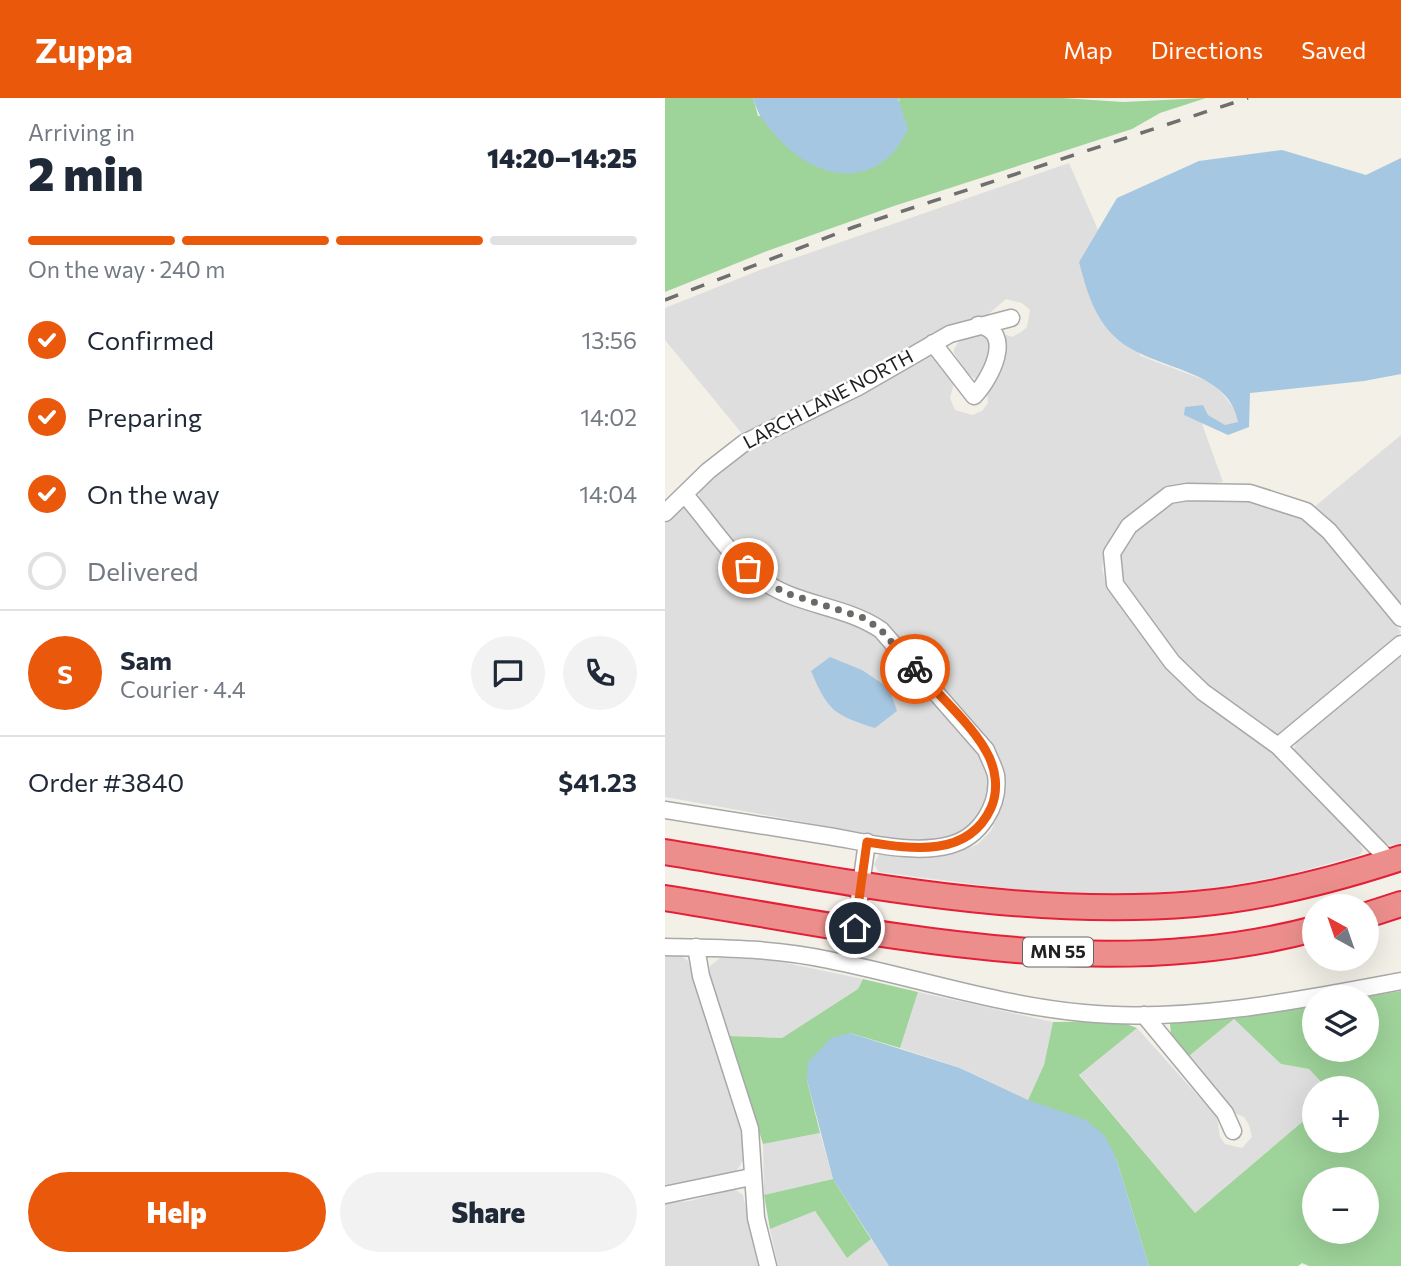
<!DOCTYPE html>
<meta charset="utf-8">
<style>
body{margin:0;font-family:Commissioner,sans-serif;background:#f2f2f3;color:#1f2937;height:100vh;display:flex;flex-direction:column;font-size:26px;white-space:nowrap}
*{box-sizing:border-box;margin:0}
p{font-size:23px;color:#747a83}
.icon{flex:none;width:38px;height:38px;fill:none;stroke:currentColor;stroke-width:2;stroke-linecap:round;stroke-linejoin:round}
.map{position:relative;flex:1;overflow:hidden}
.details{display:flex;flex-direction:column;background:#fff;width:665px}
.details>*{flex:none}
.needle{width:46px;rotate:320deg}
.buttons{position:absolute;left:637px;top:796px;display:grid;gap:14px}
.buttons a{display:grid;place-items:center;width:77px;height:77px;border-radius:50%;background:#fff;box-shadow:0 7px 28px #0002;font-size:35px}
.pin{position:absolute;display:grid;place-items:center;width:60px;height:60px;color:#fff;margin:-30px;border:4px solid #fff;border-radius:50%;box-shadow:0 2px 7px #0007}
.courier{position:absolute;display:grid;place-items:center;width:70px;height:70px;margin:-35px;border:5px solid #ea580c;border-radius:50%;background:#fff;color:#222;box-shadow:0 2px 9px #0007}
.overview em{font-style:normal;font-weight:800}
.overview div{display:flex;flex-direction:column-reverse}
.overview{display:flex;align-items:center;justify-content:space-between;height:119px;padding:0 28px}
h1{font-size:46px;font-weight:800;line-height:52px}
.bar{display:grid;grid-template-columns:repeat(4,1fr);gap:10px 7px;align-content:center;height:84px;padding:0 28px}
.bar i{height:9px;border-radius:5px;background:#e0e1e3}
.bar .active{background:#ea580c}
.bar p{grid-column:span 4}
.line{display:flex;align-items:center;gap:18px;padding:0 28px;border-top:2px solid #e0e1e3}
.line div{flex:1}
.round{display:grid;place-items:center;flex:none;width:74px;height:74px;border-radius:37px;background:#f2f2f3}
ol{padding:0 28px;list-style:none}
li{display:flex;align-items:center;gap:21px;height:77px}
li p{margin-inline-start:auto}
li .icon{padding:7px;border-radius:50%;background:#ea580c;color:#fff;stroke-width:4}
li:last-child{color:#747a83}
li i{width:38px;height:38px;border:4px solid #e0e1e3;border-radius:50%}
.cta{display:flex;gap:14px;margin-top:auto;padding:14px 28px}
.cta a{flex:1;height:80px;border-radius:42px;background:#ea580c;color:#fff;font-size:28px;font-weight:800;line-height:80px;text-align:center}
.cta a+a{background:#f2f2f3;color:#1f2937}
header{display:flex;align-items:center;gap:42px;box-sizing:border-box;height:98px;padding:0 35px;background:#ea580c;color:#fff}
header strong{font-size:33px}
nav{display:flex;gap:38px;margin-inline-start:auto;font-size:24px}
main{display:flex;flex:1;min-height:0}
.map>svg:first-child{display:block}
.residential{fill:#dfdede}
.forest{fill:#9ed39a;fill-rule:evenodd}
.water{fill:#a6c7e1}
.lines{fill:none;stroke-linecap:round;stroke-linejoin:round}
.minor-casing{stroke:#a8a8a8;stroke-width:19}
.highway-casing{stroke:#e41f38;stroke-width:28}
.minor{stroke:#fff;stroke-width:16}
.highway{stroke:#ec8f8c;stroke-width:24}
.rail{stroke:#6f6f6f;stroke-width:3.5;stroke-dasharray:14 14;stroke-linecap:butt}
.done{stroke:#6a6966;stroke-width:7;stroke-dasharray:0 12.6}
.route{stroke:#ea580c;stroke-width:9}
.labels{text-anchor:middle;stroke-width:5;stroke-linejoin:round;paint-order:stroke}
.shield{fill:#fff;stroke:#646464;stroke-width:2}
.shield-label{font-size:18px;font-weight:bold;fill:#212121}
.street-label{font-size:19px;fill:#212121;stroke:#fff}
</style>
<header>
<strong>Zuppa</strong>
<nav><a>Map</a><a>Directions</a><a>Saved</a></nav>
</header>
<main>
<section class="details">
<div class="overview"><div><h1>2 min</h1><p>Arriving in</p></div><em>14:20–14:25</em></div>
<div class="bar"><i class="active"></i><i class="active"></i><i class="active"></i><i></i><p>On the way · 240 m</p></div>
<ol>
<li><svg class="icon" aria-label="check" viewBox="0 0 24 24"><path d="M5 12l5 5 9-10"/></svg>Confirmed<p>13:56</p></li>
<li><svg class="icon" aria-label="check" viewBox="0 0 24 24"><path d="M5 12l5 5 9-10"/></svg>Preparing<p>14:02</p></li>
<li><svg class="icon" aria-label="check" viewBox="0 0 24 24"><path d="M5 12l5 5 9-10"/></svg>On the way<p>14:04</p></li>
<li><i></i>Delivered</li>
</ol>
<div class="line" style="height:126px"><b class="round" style="background:#ea580c;color:#fff">S</b><div><b>Sam</b><p>Courier · 4.4</p></div><a class="round"><svg class="icon" aria-label="chat" viewBox="0 0 24 24"><path d="M4 5h16v11H9l-5 4z"/></svg></a><a class="round"><svg class="icon" aria-label="phone" viewBox="0 0 24 24"><path d="M5 4h4l2 5-3 2q2 4 5 5l2-3 5 2v4C11 20 4 13 5 4z"/></svg></a></div>
<div class="line" style="height:91px"><div>Order #3840</div><b>$41.23</b></div>
<div class="cta"><a>Help</a><a>Share</a></div>
</section>
<div class="map">
<svg width="736" height="1168" viewBox="0 0 736 1168">
<rect width="100%" height="100%" fill="#f2f0e7"/>
<!-- residential -->
<path class="residential" d="M404,65l29,67 -19,32 62,94 74,28 21,27 2,11 -13,4 -17,-11h-24l17,6 22,61 -43,6 -37,17 -27,27 -12,19 -2,18 6,21 82,97 81,64 87,90 5,9 -3,5 -73,20 -70,13 -83,6 -69,2 -186,-24 -5,-8 7,-13 53,5 24,-3 20,-9 13,-13 8,-18 7,-27 -5,-24 -115,-135 -101,-38 -37,-26 -49,-64v-9l7,-10 45,-34 177,-90 8,-1 18,28 -4,15 5,12 17,5 10,-4 6,-8 -1,-12 -4,-7 -16,-11 -13,-20v-4l5,-8 27,-13 26,9 9,-5 6,-5 3,-17 -8,-7 -16,-4 -22,19 -31,12 -209,106 -79,-96v-32l95,-38z
M736,337v177l-88,-104z
M539,397l69,6 42,23 86,108 -77,64 -39,39 -8,2 -52,-36 -37,-34 -70,-82 -5,-24 10,-19 16,-16 33,-22z
M18,408l7,3 57,69 126,52 113,129 6,37 -16,33 -38,17 -273,-49v-273z
M736,557v189l-4,2 -13,-2 -91,-91 3,-11 29,-28z
M0,853h10l13,10 56,181 1,15 -8,13 -18,10 -54,7z
M55,860l52,2 91,19 -5,10 -76,49 -53,-2 -20,-63 1,-7z
M253,894l135,30 -9,43 -16,35 -67,-32 -61,-20z
M569,921l47,45 28,5 18,19h-13v24l-119,101 -116,-139 58,-46 80,89 3,20 5,7 17,4 10,-11 -3,-12 -5,-8 -10,-4 -45,-57z
M155,1035l13,46 -69,16 -1,-51z
M69,1091l9,6 15,71h-93v-63l25,-2z
M150,1113l32,47 24,-19 18,27h-111l-8,-37z"/>
<!-- forest -->
<path class="forest" d="M0,0h88l5,18 142,-15 -2,-3h164l61,4 83,-4 -46,15 -28,16 -238,77 -127,45 -102,41z
M198,881l55,13 -18,56 -50,-15 -43,47 13,53 -57,11 -34,-108 53,2 76,-49z
M736,893v275h-92l-7,-3 -4,3h-149l-33,-108 -88,-58 16,-35 9,-43 65,-1 19,7 -58,47 116,138 119,-101v29h53v-53h-40l-18,-19 -28,-5 -47,-45 -45,37 -18,-21 -1,-11 6,-5 138,-15v46h53v-52l-3,-1zM649,1082h53v52h-53z
M168,1081l38,60 -24,19 -32,-47 -45,18 -6,-34z"/>
<!-- water -->
<path class="water" d="M88,0h145l10,31c-28,61 -89,54 -129,10 -13,-14 -21,-23 -26,-41z
M617,52l84,25 35,-17v216l-37,7 -114,12 -1,34 -21,8 -44,-20 1,-8 18,-2 5,10 17,10 13,-3c-9,-56 -91,-51 -125,-87 -20,-20 -27,-47 -34,-73l38,-64 82,-37z
M165,559l32,13 27,18 8,23 -22,17c-41,-13 -47,-17 -64,-57z
M185,935l110,35 68,32 58,20 19,16 11,22 33,108h-260l-56,-87 -26,-99 1,-18 23,-24z"/>
<g class="lines">
<defs>
<path id="minor" d="M268,245l41,53c16,-16 42,-65 4,-71
M0,415l43,-42 36,-28 114,-56 92,-53 61,-16
M613,648l123,-102
M0,712c54,9 109,17 163,26 38,6 84,19 122,9 30,-8 50,-40 46,-70 -2,-8 -7,-17 -10,-25l-105,-120c-35,-24 -80,-24 -115,-47 -32,-20 -56,-60 -81,-88
M726,764l-113,-116 -75,-54 -31,-30 -57,-78 -3,-31 17,-27 40,-31 18,-3 63,1 56,18 23,20 72,87
M190,830l12,-86
M0,849c55,1 109,1 164,13 85,17 168,45 255,53 102,10 217,-13 317,-32
M31,849l5,29 49,153 6,89 12,48
M479,917l81,98 8,18
M0,1097l86,-18"/>
<path id="highway" d="M0,754c175,28 352,67 530,52 71,-6 139,-24 206,-46
M0,800c213,34 435,88 649,31
M702,817l34,-11"/>
</defs>
<!-- minor casing -->
<use href="#minor" class="minor-casing"/>
<!-- highway casing -->
<use href="#highway" class="highway-casing"/>
<!-- minor -->
<use href="#minor" class="minor"/>
<!-- highway -->
<use href="#highway" class="highway"/>
<!-- rail -->
<path class="rail" d="M0,202l189,-73 394,-129"/>
</g>
<g class="lines">
<!-- done -->
<path class="done" d="M83,470l18,15 23,11 75,24 17,12 34,39"/>
<!-- route -->
<path class="route" d="M190,830l12,-86c45,7 101,16 124,-34 8,-18 5,-40 -5,-57 -14,-26 -50,-59 -71,-82"/>
</g>
<g class="labels">
<!-- shield labels -->
<rect class="shield" x="358" y="839.5" width="70" height="29" rx="5"/>
<g class="shield-label">
<text x="393" y="860">MN 55</text>
</g>
<!-- street labels -->
<g class="street-label">
<text transform="translate(163 301) rotate(-28)" y="7">LARCH LANE NORTH</text>
</g>
</g>
</svg>
<div class="buttons">
<a><svg class="needle" viewBox="-14 -14 28 28"><path d="M0-13l5 13h-10z" fill="#e53935"/><path d="M0 13l5-13h-10z" fill="#747a83"/></svg></a>
<a><svg class="icon" aria-label="layers" viewBox="0 0 24 24"><path d="M12 4l9 5-9 5-9-5zM3 14l9 5 9-5"/></svg></a>
<a>+</a>
<a>−</a>
</div>
<div class="pin" style="left:83px;top:470px;background:#ea580c"><svg class="icon" aria-label="bag" viewBox="0 0 24 24"><path d="M5 8h14l-1 12H6zM9 8a3 3 0 0 1 6 0"/></svg></div>
<div class="pin" style="left:190px;top:830px;background:#1f2937"><svg class="icon" aria-label="home" viewBox="0 0 24 24"><path d="M3 11l9-7 9 7M6 9v11h12V9"/></svg></div>
<div class="courier" style="left:250px;top:571px"><svg class="icon" aria-label="bike" viewBox="0 0 24 24"><circle cx="6" cy="16" r="4"/><circle cx="18" cy="16" r="4"/><path d="M6 16l4-8h5l3 8M10 8l3 8H6M13 5h3"/></svg></div>
</div>
</main>
